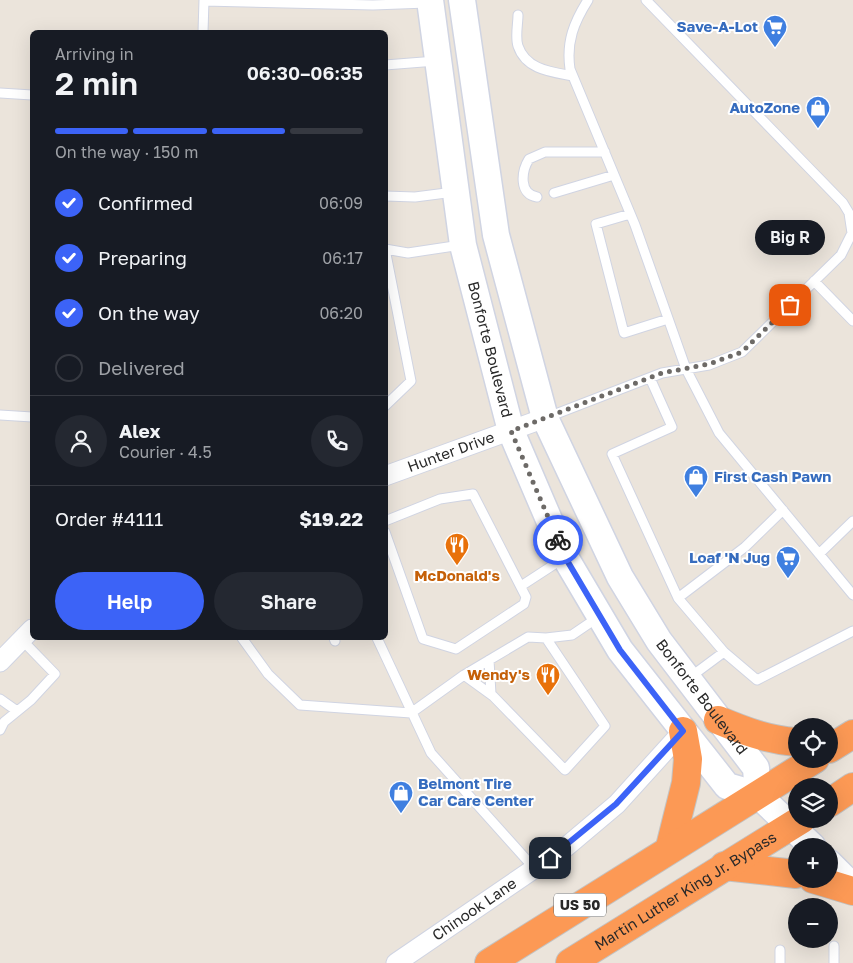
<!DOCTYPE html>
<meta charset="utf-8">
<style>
body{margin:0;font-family:"Golos Text",sans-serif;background:#242831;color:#f1f3f6;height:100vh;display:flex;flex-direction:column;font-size:19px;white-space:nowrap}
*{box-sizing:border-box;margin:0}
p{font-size:16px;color:#9ea1a6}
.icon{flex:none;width:28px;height:28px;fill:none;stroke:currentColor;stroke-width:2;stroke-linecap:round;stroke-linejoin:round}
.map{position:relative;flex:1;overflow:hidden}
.drawer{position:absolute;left:30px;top:30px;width:358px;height:610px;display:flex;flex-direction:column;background:#171b24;border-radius:8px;box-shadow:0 5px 20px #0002}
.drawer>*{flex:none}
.fabs{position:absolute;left:788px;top:718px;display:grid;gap:10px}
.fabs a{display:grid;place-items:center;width:50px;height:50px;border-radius:50%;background:#171b24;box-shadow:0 5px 20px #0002;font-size:25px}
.pin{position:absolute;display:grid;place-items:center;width:42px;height:42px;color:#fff;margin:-21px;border-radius:10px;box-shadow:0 2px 8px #0006}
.courier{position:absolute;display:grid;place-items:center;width:50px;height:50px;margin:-25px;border:4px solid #3c63f7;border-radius:50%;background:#fff;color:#222;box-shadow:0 1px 6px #0007}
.bubble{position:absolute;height:35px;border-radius:18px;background:#171b24;box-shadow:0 5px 20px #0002;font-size:16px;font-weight:600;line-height:35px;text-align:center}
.summary em{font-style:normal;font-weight:600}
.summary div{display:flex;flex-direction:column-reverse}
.summary{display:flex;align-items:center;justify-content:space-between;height:85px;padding:0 25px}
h1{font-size:32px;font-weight:600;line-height:38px}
.bar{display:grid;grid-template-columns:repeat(4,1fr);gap:8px 5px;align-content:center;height:60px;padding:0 25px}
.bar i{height:6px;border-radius:4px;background:#363941}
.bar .active{background:#3c63f7}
.bar p{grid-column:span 4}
.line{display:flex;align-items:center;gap:12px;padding:0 25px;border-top:1px solid #363941}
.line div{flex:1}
.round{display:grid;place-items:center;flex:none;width:52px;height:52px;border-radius:26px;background:#242831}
ol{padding:0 25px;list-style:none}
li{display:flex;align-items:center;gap:15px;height:55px}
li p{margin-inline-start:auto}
li .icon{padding:5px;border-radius:50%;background:#3c63f7;color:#fff;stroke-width:4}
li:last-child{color:#9ea1a6}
li i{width:28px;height:28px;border:2px solid #363941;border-radius:50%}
.button{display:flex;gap:10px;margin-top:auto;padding:10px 25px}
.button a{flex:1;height:58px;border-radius:30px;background:#3c63f7;color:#fff;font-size:20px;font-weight:600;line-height:58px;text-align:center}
.button a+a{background:#242831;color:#f1f3f6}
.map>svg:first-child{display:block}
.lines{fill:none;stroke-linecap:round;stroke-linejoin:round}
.lane-casing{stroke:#d0d4e2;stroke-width:11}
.street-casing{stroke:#d0d4e2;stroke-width:21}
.secondary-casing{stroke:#d0d4e2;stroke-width:29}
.highway-casing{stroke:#c3c3c3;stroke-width:30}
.lane{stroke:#fff;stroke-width:9}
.street{stroke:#fff;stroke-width:19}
.secondary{stroke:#fff;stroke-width:26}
.highway{stroke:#fc9955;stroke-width:28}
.done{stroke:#6d6a67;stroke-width:5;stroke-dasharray:0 9}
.route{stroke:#3c63f7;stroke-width:6}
.labels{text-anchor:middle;stroke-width:4;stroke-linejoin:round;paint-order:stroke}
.shield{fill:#fff;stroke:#696969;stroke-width:1}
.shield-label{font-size:14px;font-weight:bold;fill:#292929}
.shop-label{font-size:15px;font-weight:bold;fill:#366cbe;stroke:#fff;text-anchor:end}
.street-label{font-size:15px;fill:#292929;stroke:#fff}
.food-label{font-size:15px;font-weight:bold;fill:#c56008;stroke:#fff}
</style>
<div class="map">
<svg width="853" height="963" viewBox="0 0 853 963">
<rect width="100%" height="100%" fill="#ebe4db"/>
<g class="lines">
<defs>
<path id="lane" d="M588,0c-14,22 -22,42 -18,69l65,156 51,144 33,64 134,162
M204,1l169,4 54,-2
M518,15c0,9 -3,22 0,31 8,24 34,26 55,30
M203,32l1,-32
M385,65l51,-4
M0,93l32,2
M554,193l60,-18
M385,196l30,1 39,-5
M537,197c-18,-3 -16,-25 -8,-38l16,-7h60
M630,214l-34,10 28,109 44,-14
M385,249l23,4 53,-8
M814,281l39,40
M650,378l22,49 -60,27 66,144 46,54
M385,406l26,-25 -26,-132
M0,415l32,2
M548,417l114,-44 47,-8 33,-13 99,-97 11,-22 -3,-20 -6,-10 -197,-203
M385,521l55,-22 33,-5 53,103 -2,7 -68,45 -33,-10 -38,-107
M819,554l34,-33
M521,586l43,-28
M678,598l67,-51 38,-37
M242,638l26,36 32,31 111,8 53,-38
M334,638l1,3
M377,638l54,115 103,115
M546,638l59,88 -40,44 -72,-74 -29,-21 64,-38 18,1 26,-3 25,-17
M489,660l2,34
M689,678l35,-26 33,28 96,-49
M0,699l17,12
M0,730l4,-8 27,-22 24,-26 -33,-34
M834,946v17
M780,950v13"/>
<g id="street">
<path id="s1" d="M385,476l160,-58"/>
<path d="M0,662l32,-33"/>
<path id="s2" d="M396,963l170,-116 51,-43 66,-73"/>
</g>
<g id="secondary">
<path id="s3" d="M430,0l33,245 48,186 54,126 55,93 107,136 31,9 54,51"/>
<path id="s4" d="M462,0l34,235 49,183 75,159 39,64 97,127 2,27"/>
<path d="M829,863l24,24"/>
</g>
<g id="highway">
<path d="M718,720c26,11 50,20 78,22"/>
<path d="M829,749l24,-15"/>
<path d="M829,803l24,-16"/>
<path d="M670,847l16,-64 2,-24 -5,-28"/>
<path d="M724,866l72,8"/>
<path d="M813,879l40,12"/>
<path d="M489,963l326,-204"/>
<path id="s5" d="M570,963l232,-144"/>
</g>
</defs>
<!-- lane casing -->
<use href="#lane" class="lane-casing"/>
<!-- street casing -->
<use href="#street" class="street-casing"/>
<!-- secondary casing -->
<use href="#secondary" class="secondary-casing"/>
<!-- highway casing -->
<use href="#highway" class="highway-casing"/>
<!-- lane -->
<use href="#lane" class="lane"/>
<!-- street -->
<use href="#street" class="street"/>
<!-- secondary -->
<use href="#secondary" class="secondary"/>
<!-- highway -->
<use href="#highway" class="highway"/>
</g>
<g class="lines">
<!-- done -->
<path class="done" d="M558,540l-47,-109 151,-58 47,-9 33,-12 48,-47"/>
<!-- route -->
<path class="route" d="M550,858l66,-54 67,-73 -63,-81 -55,-93 -7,-17"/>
</g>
<!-- icons -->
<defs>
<symbol id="supermarket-pin" viewBox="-11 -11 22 30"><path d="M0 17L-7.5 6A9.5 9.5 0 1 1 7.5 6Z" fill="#3f7fe0" stroke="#fff"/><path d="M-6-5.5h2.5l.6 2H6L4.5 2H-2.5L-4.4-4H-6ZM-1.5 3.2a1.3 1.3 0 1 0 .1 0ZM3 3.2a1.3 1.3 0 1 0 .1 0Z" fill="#fff"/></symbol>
<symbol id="shop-pin" viewBox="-11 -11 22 30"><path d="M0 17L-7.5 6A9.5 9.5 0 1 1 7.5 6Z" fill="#3f7fe0" stroke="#fff"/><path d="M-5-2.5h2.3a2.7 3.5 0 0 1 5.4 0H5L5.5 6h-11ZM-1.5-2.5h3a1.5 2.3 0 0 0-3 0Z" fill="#fff"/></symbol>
<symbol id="restaurant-pin" viewBox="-11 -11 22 30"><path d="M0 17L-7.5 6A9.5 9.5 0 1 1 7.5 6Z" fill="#e8710a" stroke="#fff"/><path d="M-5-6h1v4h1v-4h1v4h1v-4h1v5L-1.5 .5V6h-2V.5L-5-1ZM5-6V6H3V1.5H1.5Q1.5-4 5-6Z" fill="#fff"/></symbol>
</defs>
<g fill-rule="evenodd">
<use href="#supermarket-pin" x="761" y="13" width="28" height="38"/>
<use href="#shop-pin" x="804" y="94" width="28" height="38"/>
<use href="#shop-pin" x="682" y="463" width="28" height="38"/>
<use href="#restaurant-pin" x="443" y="531" width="28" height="38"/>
<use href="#supermarket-pin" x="774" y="544" width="28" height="38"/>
<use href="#restaurant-pin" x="534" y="661" width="28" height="38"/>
<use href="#shop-pin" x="387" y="779" width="28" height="38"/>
</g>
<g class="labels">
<!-- shield labels -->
<rect class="shield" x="554" y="893.5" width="52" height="23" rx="4"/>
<g class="shield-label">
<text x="580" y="910">US 50</text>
</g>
<!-- shop labels -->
<g class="shop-label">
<text x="758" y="32">Save-A-Lot</text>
<text x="800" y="113">AutoZone</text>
<text x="714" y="482" text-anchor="start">First Cash Pawn</text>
<text x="770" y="563">Loaf 'N Jug</text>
<text x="418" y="789" text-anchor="start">Belmont Tire<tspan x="418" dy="17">Car Care Center</tspan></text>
</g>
<!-- street labels -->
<g class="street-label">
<text dy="5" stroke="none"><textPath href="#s3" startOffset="355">Bonforte Boulevard</textPath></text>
<text dy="5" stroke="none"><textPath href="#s1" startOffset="70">Hunter Drive</textPath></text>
<text dy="5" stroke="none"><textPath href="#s4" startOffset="748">Bonforte Boulevard</textPath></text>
<text dy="5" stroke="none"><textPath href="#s5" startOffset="136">Martin Luther King Jr. Bypass</textPath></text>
<text dy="5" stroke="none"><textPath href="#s2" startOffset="95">Chinook Lane</textPath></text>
</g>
<!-- food labels -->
<g class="food-label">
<text x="457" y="581">McDonald's</text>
<text x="530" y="680" text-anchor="end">Wendy's</text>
</g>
</g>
</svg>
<div class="fabs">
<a><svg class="icon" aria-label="locate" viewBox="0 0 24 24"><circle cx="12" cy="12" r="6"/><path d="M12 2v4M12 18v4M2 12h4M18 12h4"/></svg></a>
<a><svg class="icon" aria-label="layers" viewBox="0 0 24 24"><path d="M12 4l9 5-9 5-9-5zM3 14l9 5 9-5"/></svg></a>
<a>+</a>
<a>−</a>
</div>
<div class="pin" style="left:790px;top:305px;background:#ea580c"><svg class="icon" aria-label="bag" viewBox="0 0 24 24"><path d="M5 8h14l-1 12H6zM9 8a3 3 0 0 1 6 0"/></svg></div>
<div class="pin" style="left:550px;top:858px;background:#1f2937"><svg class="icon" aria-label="home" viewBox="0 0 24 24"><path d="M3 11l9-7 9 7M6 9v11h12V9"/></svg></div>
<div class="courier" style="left:558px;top:540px"><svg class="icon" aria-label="bike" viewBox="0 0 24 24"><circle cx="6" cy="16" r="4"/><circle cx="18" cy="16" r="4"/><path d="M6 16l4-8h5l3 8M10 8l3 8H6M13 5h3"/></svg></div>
<div class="bubble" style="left:755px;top:220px;width:70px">Big R</div>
<section class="drawer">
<div class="summary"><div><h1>2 min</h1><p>Arriving in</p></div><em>06:30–06:35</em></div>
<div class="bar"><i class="active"></i><i class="active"></i><i class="active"></i><i></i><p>On the way · 150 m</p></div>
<ol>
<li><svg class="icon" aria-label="check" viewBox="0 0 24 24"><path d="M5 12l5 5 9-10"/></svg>Confirmed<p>06:09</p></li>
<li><svg class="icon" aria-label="check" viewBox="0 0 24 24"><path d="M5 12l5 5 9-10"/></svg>Preparing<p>06:17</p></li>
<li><svg class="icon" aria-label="check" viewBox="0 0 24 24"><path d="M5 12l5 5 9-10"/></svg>On the way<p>06:20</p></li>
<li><i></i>Delivered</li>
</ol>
<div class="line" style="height:90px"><a class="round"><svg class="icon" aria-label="person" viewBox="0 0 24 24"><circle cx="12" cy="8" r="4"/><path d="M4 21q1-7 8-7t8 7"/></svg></a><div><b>Alex</b><p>Courier · 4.5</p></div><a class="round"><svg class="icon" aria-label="phone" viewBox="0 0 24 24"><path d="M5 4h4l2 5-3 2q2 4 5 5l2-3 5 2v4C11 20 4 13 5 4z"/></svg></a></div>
<div class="line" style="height:65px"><div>Order #4111</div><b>$19.22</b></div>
<div class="button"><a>Help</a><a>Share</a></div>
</section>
</div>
